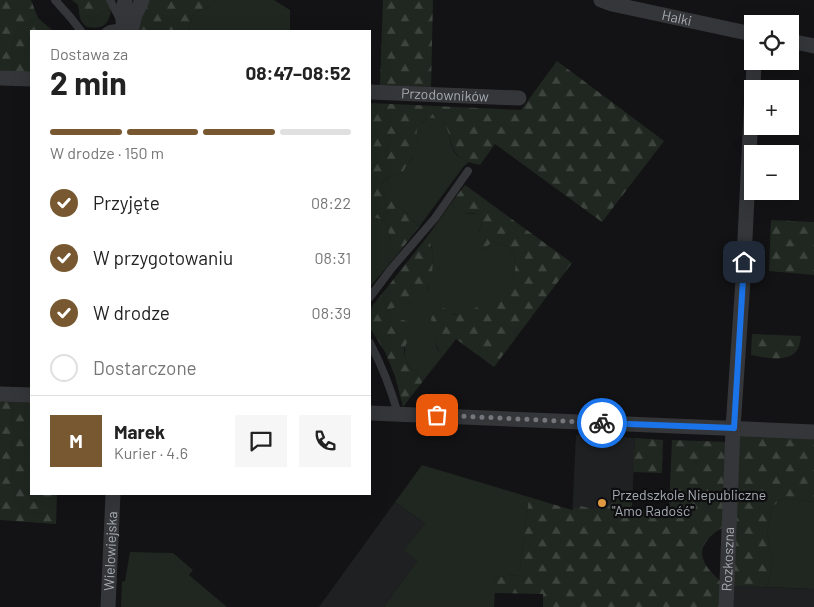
<!DOCTYPE html>
<html lang="pl">
<meta charset="utf-8">
<style>
body{margin:0;font-family:Barlow,sans-serif;background:#f6f6f6;color:#222;height:100vh;display:flex;flex-direction:column;font-size:19px;white-space:nowrap}
*{box-sizing:border-box;margin:0}
p{font-size:16px;color:#767676}
.icon{flex:none;width:28px;height:28px;fill:none;stroke:currentColor;stroke-width:2;stroke-linecap:round;stroke-linejoin:round}
.map{position:relative;flex:1;overflow:hidden}
.details{position:absolute;left:30px;top:30px;width:341px;height:465px;display:flex;flex-direction:column;background:#fff;border-radius:0px;box-shadow:0 5px 20px #0002}
.details>*{flex:none}
.buttons{position:absolute;left:744px;top:15px;display:grid;gap:10px}
.buttons a{display:grid;place-items:center;width:55px;height:55px;border-radius:0px;background:#fff;box-shadow:0 5px 20px #0002;font-size:25px}
.pin{position:absolute;display:grid;place-items:center;width:42px;height:42px;color:#fff;margin:-21px;border-radius:10px;box-shadow:0 2px 8px #0006}
.courier{position:absolute;display:grid;place-items:center;width:50px;height:50px;margin:-25px;border:4px solid #1a73e8;border-radius:50%;background:#fff;color:#222;box-shadow:0 1px 6px #0007}
.headline em{font-style:normal;font-weight:700}
.headline div{display:flex;flex-direction:column-reverse}
.headline{display:flex;align-items:center;justify-content:space-between;height:85px;padding:0 20px}
h1{font-size:32px;font-weight:700;line-height:38px}
.bar{display:grid;grid-template-columns:repeat(4,1fr);gap:8px 5px;align-content:center;height:60px;padding:0 20px}
.bar i{height:6px;border-radius:4px;background:#e0e0e0}
.bar .active{background:#775830}
.bar p{grid-column:span 4}
.line{display:flex;align-items:center;gap:12px;padding:0 20px;border-top:1px solid #e0e0e0}
.line div{flex:1}
.round{display:grid;place-items:center;flex:none;width:52px;height:52px;border-radius:0px;background:#f6f6f6}
ol{padding:0 20px;list-style:none}
li{display:flex;align-items:center;gap:15px;height:55px}
li p{margin-inline-start:auto}
li .icon{padding:5px;border-radius:50%;background:#775830;color:#fff;stroke-width:4}
li:last-child{color:#767676}
li i{width:28px;height:28px;border:2px solid #e0e0e0;border-radius:50%}
.map>svg:first-child{display:block}
.built{fill:#1f2022}
.grass{fill:#202720}
.forest{fill:url(#forest-firs)}
.lines{fill:none;stroke-linecap:round;stroke-linejoin:round}
.service{stroke:#353639;stroke-width:8}
.minor{stroke:#353639;stroke-width:15}
.done{stroke:#73767c;stroke-width:5;stroke-dasharray:0 9}
.route{stroke:#1a73e8;stroke-width:6}
.poi-dot{fill:#df9a41;stroke:#0e0e10;stroke-width:2}
.labels{text-anchor:middle;stroke-width:4.5;stroke-linejoin:round;paint-order:stroke}
.street-label{font-size:14px;fill:#a6acb4;stroke:#0e0e10}
.poi-label{font-size:14px;fill:#a6acb4;stroke:#0e0e10;text-anchor:start}
</style>
<div class="map">
<svg width="814" height="607" viewBox="0 0 814 607">
<defs>
<pattern id="forest-firs" width="22" height="20" patternUnits="userSpaceOnUse" patternTransform="scale(1.25)"><rect width="22" height="20" fill="#202720"/><path d="M5 1l3.5 6h-7zM16 11l3.5 6h-7z" fill="#3d443e"/></pattern>
</defs>
<rect width="100%" height="100%" fill="#131315"/>
<!-- built -->
<path class="built" d="M576,435l59,3 -3,71 -63,70z
M395,502l30,21 -20,28 12,10 -33,46h-65z
M731,586l83,3v18h-83z"/>
<!-- grass -->
<path class="grass" d="M216,0h58l16,10v21h-102l4,-14 5,-6 9,-3z
M111,10c-2,15 -9,20 -24,17l13,-14z
M435,117c20,9 10,22 21,37 3,4 9,6 13,8l-5,4 -45,61c-4,-5 -7,-9 -11,-13 -11,-11 -24,-13 -27,-31 7,-7 14,-7 22,-11l3,-7 7,-7 5,-16 -2,-8 3,-9 9,-7z
M452,202c2,4 3,9 7,11 6,3 24,-4 23,9 0,2 -2,6 -3,8 -2,6 -2,14 -3,20l5,1 13,-10c5,2 10,3 14,6 12,10 8,29 -1,40 -6,8 -36,26 -47,27 -8,2 -15,-2 -23,-5l-6,9 6,30 5,9 -19,24 -7,-10 -7,-4 -4,-9v-38l-12,-2 -6,-3v-4l6,-3 8,-3 9,-1 18,-15 5,-23 -1,-19 -5,-10z
M370,218c15,0 17,3 19,17 1,7 4,14 8,20l-27,32z
M422,465l107,32 -10,78 -23,2 -2,30h-110l33,-46 -13,-10 21,-28 -30,-21z
M783,498l31,4v87l-47,-2 6,-23 -6,-30 5,-27z
M130,552l43,1 20,17 -4,5 38,32h-106l1,-25 3,-1z"/>
<!-- forest -->
<path class="forest" d="M0,0h31l7,18 15,13h-22v44l-31,-4z
M72,0h34l5,10 -11,3 -13,14c-9,-7 -7,-12 -9,-22z
M148,0h68l-10,8 -9,3 -5,6 -4,14h-50l1,-15z
M383,0h50l-2,87 -51,-2z
M557,61l107,80 -62,81 -107,-78 -15,21c-8,-2 -19,-4 -24,-12 -9,-11 -4,-36 -25,-35 -4,0 -10,4 -12,8 -5,7 0,15 -1,23 -2,7 -8,10 -11,16 -1,0 -3,6 -4,7 -8,4 -16,4 -22,11 3,17 16,20 27,31 4,4 7,8 11,13l-22,28c-4,-6 -7,-13 -8,-20 -2,-14 -4,-17 -19,-17v-115l151,7z
M465,185l107,78 -78,104 -38,-28 -14,18c-6,-11 -10,-27 -11,-39l6,-9 7,-1 9,7c14,-1 23,-7 35,-15 7,-4 14,-7 19,-14 9,-10 13,-29 1,-39 -4,-3 -9,-4 -14,-6l-13,10 -5,-1 -3,-2c0,-9 12,-23 8,-30 -5,-9 -16,-2 -23,-5 -3,-2 -4,-7 -6,-11z
M771,220l43,2v53l-45,-4z
M427,237c10,13 7,52 -7,62 -10,8 -22,5 -33,12v4c7,3 15,4 22,7l2,7 -1,7 -6,13 1,9 4,9 7,4 7,10 -20,26 -8,-31 -10,-24 -15,-24v-19z
M752,334l49,2c-1,4 -1,9 -3,13 -9,15 -34,8 -47,6z
M0,401l31,1v92h26l-1,30 -56,-4z
M743,433l71,4v65l-31,-4 -11,9 -5,27 6,30 -6,23 -36,-1 8,-148z
M635,438l28,2 -1,33 -29,-1z
M672,440l55,2 -3,85c-12,6 -27,19 -20,34 3,8 12,16 18,22l-1,24h-178v-13l-49,-1 2,-16 23,-2 10,-78 43,13 9,-4 12,3 13,-1 10,-8 4,-1 12,-1v11l37,1z"/>
<g class="lines">
<!-- service -->
<path class="service" d="M55,0l16,18 10,13
M106,31l4,-2 14,-2 -14,-27
M370,297l21,-28 44,-51 33,-47
M370,343c12,23 21,46 28,71"/>
<!-- minor -->
<g class="minor">
<path d="M125,0c-2,10 -4,22 1,31"/>
<path id="s1" d="M601,0l11,4 140,30"/>
<path d="M131,31l4,-16 7,-15"/>
<path d="M790,41l24,5"/>
<path d="M0,78l31,1"/>
<path d="M753,89l1,-28"/>
<path id="s2" d="M370,92l149,6"/>
<path d="M0,394l31,1"/>
<path d="M370,413l444,19"/>
<path id="s3" d="M108,607l5,-113"/>
<path id="s4" d="M726,607l7,-179 10,-148 9,-187"/>
</g>
</g>
<g class="lines">
<!-- done -->
<path class="done" d="M437,415l165,8"/>
<!-- route -->
<path class="route" d="M602,423l132,5 10,-166"/>
</g>
<!-- markers -->
<circle class="poi-dot" cx="602" cy="503" r="5"/>
<g class="labels">
<!-- street labels -->
<g class="street-label">
<text dy="5" stroke="none"><textPath href="#s1" startOffset="78">Halki</textPath></text>
<text dy="5" stroke="none"><textPath href="#s2" startOffset="75">Przodowników</textPath></text>
<text dy="5" stroke="none"><textPath href="#s3" startOffset="56">Wielowiejska</textPath></text>
<text dy="5" stroke="none"><textPath href="#s4" startOffset="48">Rozkoszna</textPath></text>
</g>
<!-- poi labels -->
<g class="poi-label">
<text x="612" y="500">Przedszkole Niepubliczne<tspan x="612" dy="16">"Amo Radość"</tspan></text>
</g>
</g>
</svg>
<div class="buttons">
<a><svg class="icon" aria-label="locate" viewBox="0 0 24 24"><circle cx="12" cy="12" r="6"/><path d="M12 2v4M12 18v4M2 12h4M18 12h4"/></svg></a>
<a>+</a>
<a>−</a>
</div>
<div class="pin" style="left:437px;top:415px;background:#ea580c"><svg class="icon" aria-label="bag" viewBox="0 0 24 24"><path d="M5 8h14l-1 12H6zM9 8a3 3 0 0 1 6 0"/></svg></div>
<div class="pin" style="left:744px;top:262px;background:#1f2937"><svg class="icon" aria-label="home" viewBox="0 0 24 24"><path d="M3 11l9-7 9 7M6 9v11h12V9"/></svg></div>
<div class="courier" style="left:602px;top:423px"><svg class="icon" aria-label="bike" viewBox="0 0 24 24"><circle cx="6" cy="16" r="4"/><circle cx="18" cy="16" r="4"/><path d="M6 16l4-8h5l3 8M10 8l3 8H6M13 5h3"/></svg></div>
<section class="details">
<div class="headline"><div><h1>2 min</h1><p>Dostawa za</p></div><em>08:47–08:52</em></div>
<div class="bar"><i class="active"></i><i class="active"></i><i class="active"></i><i></i><p>W drodze · 150 m</p></div>
<ol>
<li><svg class="icon" aria-label="check" viewBox="0 0 24 24"><path d="M5 12l5 5 9-10"/></svg>Przyjęte<p>08:22</p></li>
<li><svg class="icon" aria-label="check" viewBox="0 0 24 24"><path d="M5 12l5 5 9-10"/></svg>W przygotowaniu<p>08:31</p></li>
<li><svg class="icon" aria-label="check" viewBox="0 0 24 24"><path d="M5 12l5 5 9-10"/></svg>W drodze<p>08:39</p></li>
<li><i></i>Dostarczone</li>
</ol>
<div class="line" style="height:90px"><b class="round" style="background:#775830;color:#fff">M</b><div><b>Marek</b><p>Kurier · 4.6</p></div><a class="round"><svg class="icon" aria-label="chat" viewBox="0 0 24 24"><path d="M4 5h16v11H9l-5 4z"/></svg></a><a class="round"><svg class="icon" aria-label="phone" viewBox="0 0 24 24"><path d="M5 4h4l2 5-3 2q2 4 5 5l2-3 5 2v4C11 20 4 13 5 4z"/></svg></a></div>
</section>
</div>
